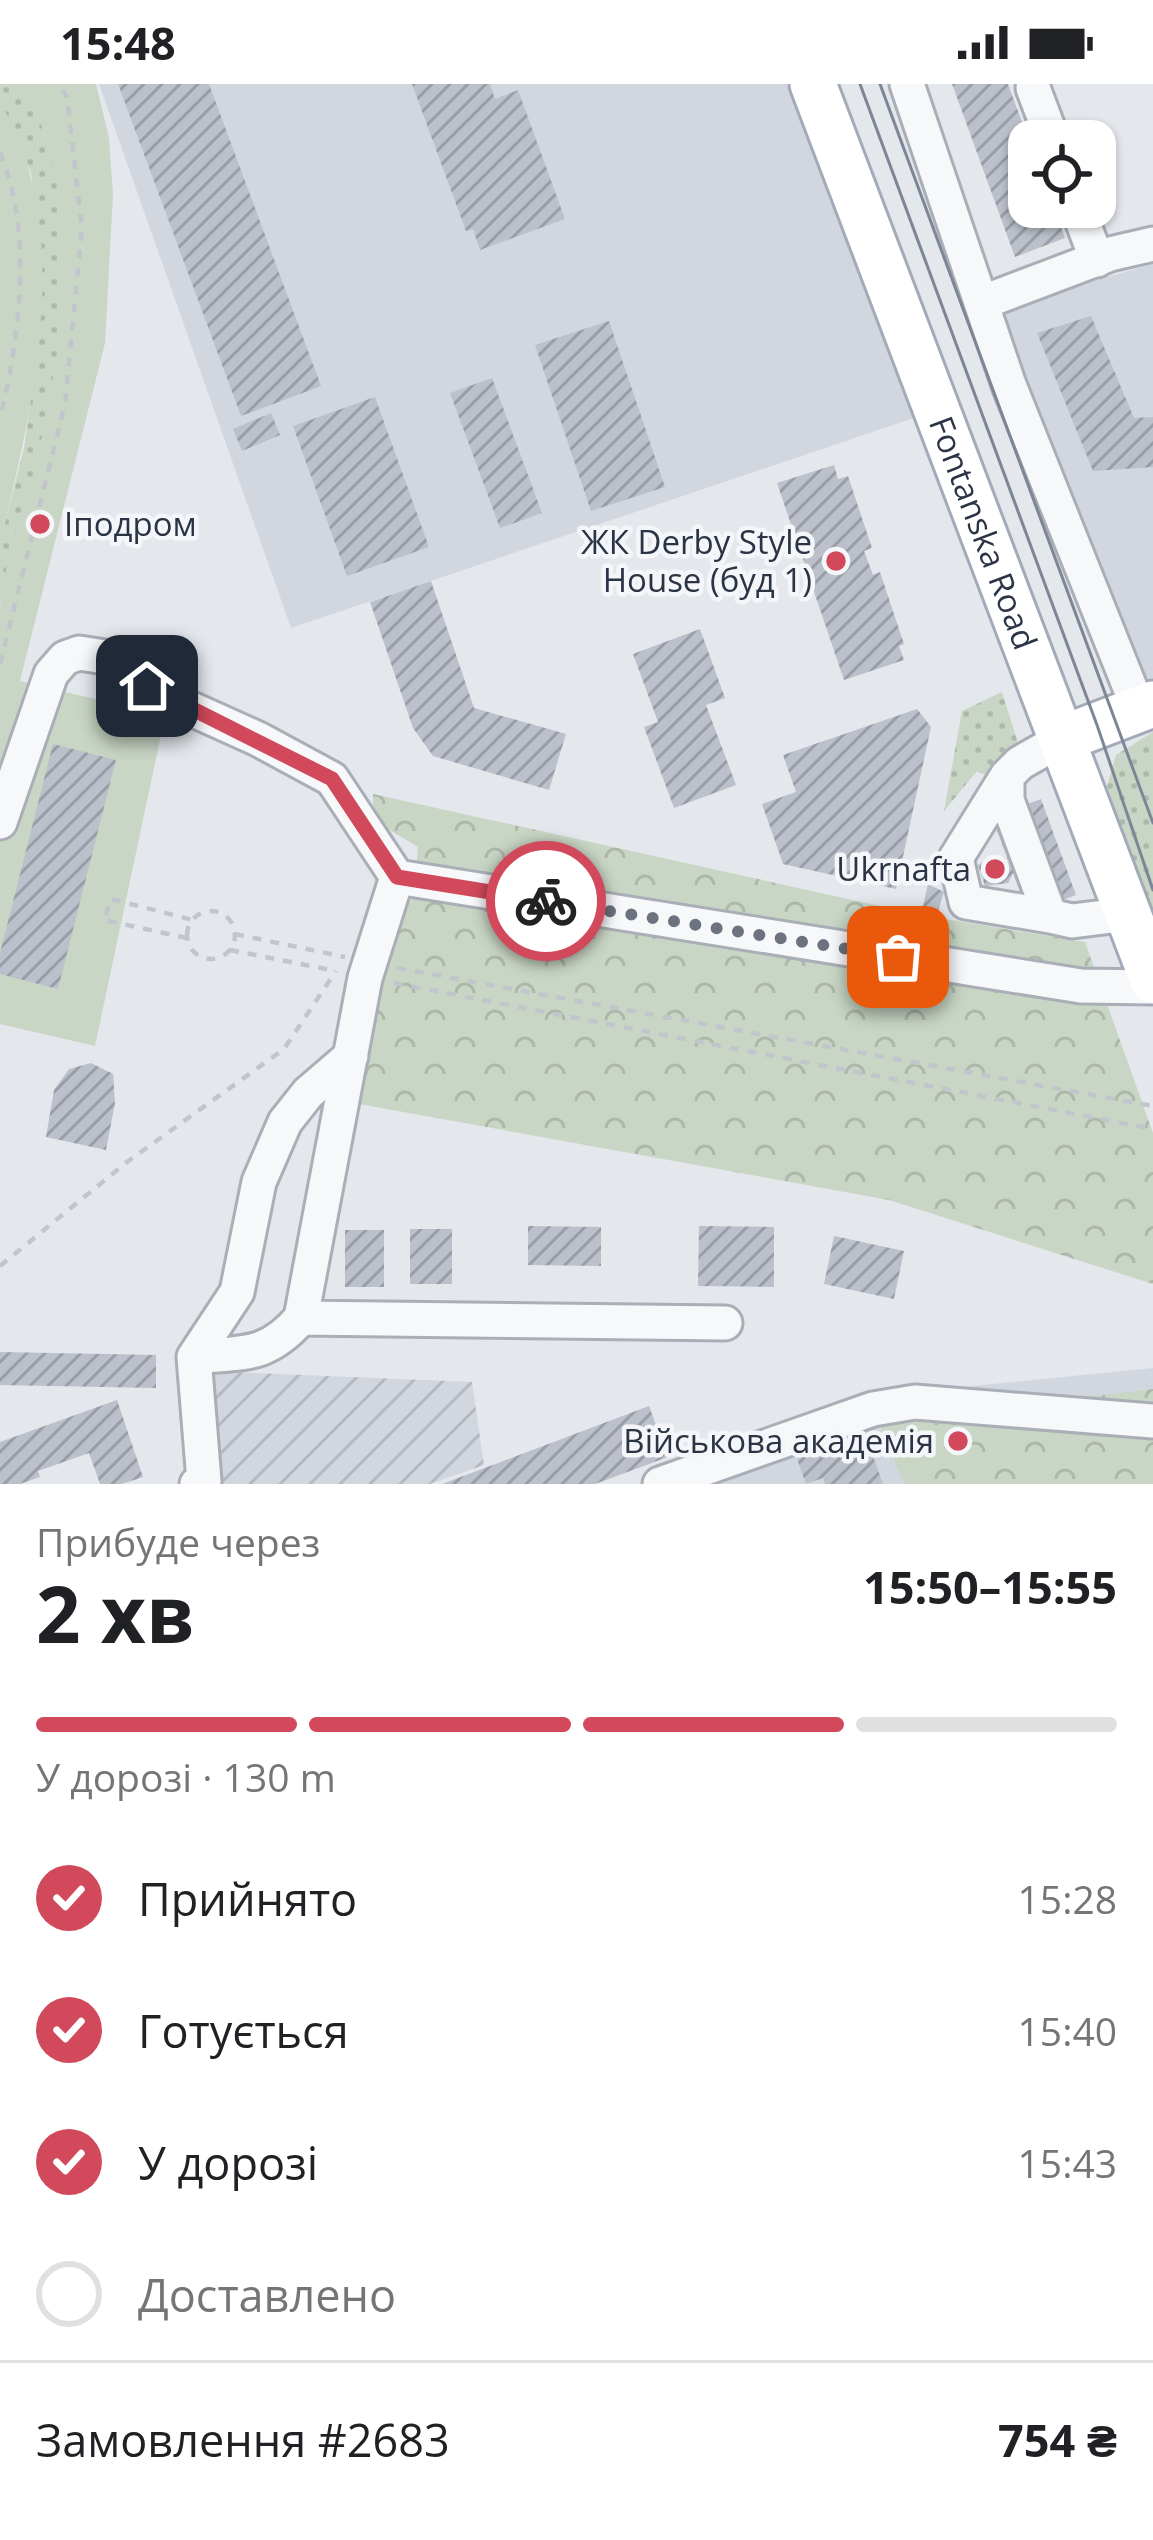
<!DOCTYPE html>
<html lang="uk">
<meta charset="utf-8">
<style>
body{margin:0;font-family:"Open Sans",sans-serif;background:#f2f2f2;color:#202124;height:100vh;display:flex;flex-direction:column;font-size:45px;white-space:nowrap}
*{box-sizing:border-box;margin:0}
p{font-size:39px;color:#757577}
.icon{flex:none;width:66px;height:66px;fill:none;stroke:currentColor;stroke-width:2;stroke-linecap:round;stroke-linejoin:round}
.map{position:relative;height:1400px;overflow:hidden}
.side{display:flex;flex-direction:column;background:#fff;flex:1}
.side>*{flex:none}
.tools{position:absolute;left:1008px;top:36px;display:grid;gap:24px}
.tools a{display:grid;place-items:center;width:108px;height:108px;border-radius:24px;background:#fff;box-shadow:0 3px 9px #0004;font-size:60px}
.pin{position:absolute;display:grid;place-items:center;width:102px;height:102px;color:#fff;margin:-51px;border-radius:24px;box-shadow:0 6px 18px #0006}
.courier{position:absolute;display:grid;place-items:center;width:120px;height:120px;margin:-60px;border:9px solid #d1495b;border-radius:50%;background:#fff;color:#222;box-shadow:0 3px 15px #0007}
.headline em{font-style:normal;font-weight:700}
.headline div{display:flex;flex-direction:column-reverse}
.headline{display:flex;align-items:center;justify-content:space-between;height:204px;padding:0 36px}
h1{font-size:78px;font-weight:700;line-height:90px}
.bar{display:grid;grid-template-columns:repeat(4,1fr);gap:18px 12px;align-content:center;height:144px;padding:0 36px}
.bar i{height:15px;border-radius:9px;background:#e0e0e0}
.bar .active{background:#d1495b}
.bar p{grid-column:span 4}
.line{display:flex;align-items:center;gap:30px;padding:0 36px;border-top:3px solid #e0e0e0}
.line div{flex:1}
ol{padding:0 36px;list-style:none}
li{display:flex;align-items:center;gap:36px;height:132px}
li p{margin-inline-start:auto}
li .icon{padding:12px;border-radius:50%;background:#d1495b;color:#fff;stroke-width:4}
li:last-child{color:#757577}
li i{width:66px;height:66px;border:6px solid #e0e0e0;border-radius:50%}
.status{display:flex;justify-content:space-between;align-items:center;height:84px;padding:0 60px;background:#fff;direction:ltr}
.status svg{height:33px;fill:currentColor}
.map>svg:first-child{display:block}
.built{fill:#d2d6de}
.industrial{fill:url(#industrial-furrows)}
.grass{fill:url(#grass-dots)}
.forest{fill:url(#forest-crowns)}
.pitch{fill:#c9d6c5}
.building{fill:url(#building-hatch)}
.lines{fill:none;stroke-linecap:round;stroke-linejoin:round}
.minor-casing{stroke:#a9aeb7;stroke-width:39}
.major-casing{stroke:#a3abb8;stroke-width:51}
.path{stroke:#c2c5cb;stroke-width:4.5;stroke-dasharray:9 9;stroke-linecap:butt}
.minor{stroke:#f7f8fa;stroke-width:33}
.major{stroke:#fff;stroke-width:45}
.tram{stroke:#7d8696;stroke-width:3}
.done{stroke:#6c737f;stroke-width:12;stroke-dasharray:0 21.6}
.route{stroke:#d1495b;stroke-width:15}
.poi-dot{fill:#d1495b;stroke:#f4f6f9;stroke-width:4.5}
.labels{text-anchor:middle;stroke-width:9;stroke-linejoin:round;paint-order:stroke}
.poi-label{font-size:33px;fill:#2b3445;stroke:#f4f6f9;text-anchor:end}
.street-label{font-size:33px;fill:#2b3445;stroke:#f4f6f9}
</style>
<div class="status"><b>15:48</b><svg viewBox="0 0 49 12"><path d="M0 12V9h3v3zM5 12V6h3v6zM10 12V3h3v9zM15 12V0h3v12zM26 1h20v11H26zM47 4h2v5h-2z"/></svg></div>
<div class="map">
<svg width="1153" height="1400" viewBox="0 0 1153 1400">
<defs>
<pattern id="industrial-furrows" width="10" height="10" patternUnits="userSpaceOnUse" patternTransform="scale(3)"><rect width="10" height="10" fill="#d2d6de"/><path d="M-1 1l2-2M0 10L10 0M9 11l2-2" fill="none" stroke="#b4b8c0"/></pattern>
<pattern id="grass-dots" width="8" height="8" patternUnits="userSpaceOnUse" patternTransform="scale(3)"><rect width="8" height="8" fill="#c9d6c5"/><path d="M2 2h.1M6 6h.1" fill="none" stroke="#adb8ab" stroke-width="1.8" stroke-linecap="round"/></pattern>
<pattern id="forest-crowns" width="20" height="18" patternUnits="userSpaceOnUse" patternTransform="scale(3)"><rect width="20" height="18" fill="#c9d6c5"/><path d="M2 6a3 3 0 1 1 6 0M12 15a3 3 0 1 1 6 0" fill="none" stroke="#adb8ab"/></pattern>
<pattern id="building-hatch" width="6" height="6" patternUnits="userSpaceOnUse" patternTransform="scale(3)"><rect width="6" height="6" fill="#bbc0ca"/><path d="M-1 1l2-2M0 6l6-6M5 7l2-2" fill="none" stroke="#989da6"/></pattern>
</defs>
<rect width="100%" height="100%" fill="#e4e7ec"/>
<!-- built -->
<path class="built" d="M99,0h711l119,329 -638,215z
M1153,180v418l-9,1 -156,-372z
M1153,1284v116h-492l204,-87z"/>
<!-- industrial -->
<path class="industrial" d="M206,1287l266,11 12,83 -54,19h-211z"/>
<!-- grass -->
<path class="grass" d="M0,0h24c82,163 18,356 -24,522v-63l24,-95 15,-110 3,-76 -11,-89 -31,-71z
M1002,608l16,51 -31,33 -10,-5 -33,40 18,-100z
M1153,648v206l-50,-139 13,-44z"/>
<!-- forest -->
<path class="forest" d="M373,710l548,121 164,27 68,191v151l-264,-84 -541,-98 37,-166 29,-40 4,-49 -45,-27z
M1153,1305v95h-249l-25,-61z"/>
<!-- pitch -->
<path class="pitch" d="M24,0h72l13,54 4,57 -8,148 -85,338 145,35 -70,330 -95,-22c0,-137 0,-276 0,-413 2,-43 21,-91 32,-133 32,-127 53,-272 -8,-394z
M0,18c76,128 33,306 0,441z"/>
<!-- building -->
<path class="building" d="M118,0h91l112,302 -80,30z
M412,0h78l5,15 23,-9 47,129 -85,31 -7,-21 -7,2z
M952,0h56l21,57v66h25l11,31 -50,19z
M1091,232l43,102 19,-1v50l-60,4 -56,-138z
M609,237l56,166 -74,24 -56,-166z
M492,294l50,135 -42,15 -50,-135z
M375,313l54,150 -82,29 -54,-150z
M271,329l9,22 -38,16 -9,-22z
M834,381l4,14 10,-3 24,72 -8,3 9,24 7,-3 24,72 -5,2 5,14 -60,20 -67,-197z
M431,497l43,127 92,26 -17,56 -116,-34 -20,-28 -43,-126z
M700,545l25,69 -19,7 30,80 -62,23 -30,-81 14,-5 -25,-68z
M917,625l14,18 -35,162 -113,-25 -21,-60 34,-12 -13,-37z
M53,660l63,16 -58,229 -58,-15v-21z
M1041,715l35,96 -48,18 -15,-40 -5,10 -23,3 -7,-21 15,-10 16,8 -17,-46z
M928,800l16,8 -6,19 -17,4z
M91,979l22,11 2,29 -9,47 -60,-13 8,-47 15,-21z
M528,1142l73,1v39l-73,-1z
M699,1142l75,1v60l-76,-1z
M410,1145h42v55h-42z
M345,1146h39v57h-39z
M834,1152l70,15 -10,48 -70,-15z
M0,1268l156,3v33l-156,-3z
M117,1316l26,77 -21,7h-22l-11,-31 -51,18 2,6 -20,7h-20v-42z
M649,1322l19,51 -73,27h-153z
M865,1350l18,50h-58l-2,-6 -17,6 -9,-25z"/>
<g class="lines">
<defs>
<path id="minor" d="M907,0l102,301 130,325
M1033,4l20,53
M1077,123l20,53
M981,219l129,-49 43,-10
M1064,654l-44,25 -13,13v24l43,116 22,5 56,-7
M1007,692l-51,82 10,44 84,14
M0,738l51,-148 14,-16 14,-5 26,4 71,45 82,37 74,40 65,98 684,109 72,1
M301,1234l424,5
M194,1273c50,-5 72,1 107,-39l64,-340 32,-101
M197,1400l7,-3 -10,-124 43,-65 22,-110 26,-60 23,-29 43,-37
M660,1400l213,-75 42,-7 238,19"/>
<g id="major">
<path id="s1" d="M813,0l340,896"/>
<path d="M1064,654l89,-34"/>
</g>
</defs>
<!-- minor casing -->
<use href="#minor" class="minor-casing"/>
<!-- major casing -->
<use href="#major" class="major-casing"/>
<!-- path -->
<path class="path" d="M0,69c33,77 20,185 0,265
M0,580l65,-260 17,-176 -15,-131 -8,-13
M187 851a24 24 0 1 1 48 0a24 24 0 1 1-48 0Z
M235,850l110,23
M187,854l-83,-18 7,-21 82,21
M230,866l106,21
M397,884l756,138
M394,899l759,146
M0,1182l127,-104 157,-113 52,-78"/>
<!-- minor -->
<use href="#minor" class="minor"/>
<!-- major -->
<use href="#major" class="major"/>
<!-- tram -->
<path class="tram" d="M860,0l237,641 56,165
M880,0l273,739"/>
</g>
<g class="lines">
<!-- done -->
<path class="done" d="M546,817l352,56"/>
<!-- route -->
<path class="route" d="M147,602l185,93 65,98 149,24"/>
</g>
<!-- markers -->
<g class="poi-dot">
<circle cx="40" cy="440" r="12"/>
<circle cx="836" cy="477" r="12"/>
<circle cx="995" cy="785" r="12"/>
<circle cx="958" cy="1357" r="12"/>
</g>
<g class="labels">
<!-- poi labels -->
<g class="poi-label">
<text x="64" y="452" text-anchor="start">Іподром</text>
<text x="812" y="470">ЖК Derby Style<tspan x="812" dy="38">House (буд 1)</tspan></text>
<text x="971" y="797">Ukrnafta</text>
<text x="934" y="1369">Військова академія</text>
</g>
<!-- street labels -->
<g class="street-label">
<text dy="12" stroke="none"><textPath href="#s1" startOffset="480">Fontanska Road</textPath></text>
</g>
</g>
</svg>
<div class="tools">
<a><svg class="icon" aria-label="locate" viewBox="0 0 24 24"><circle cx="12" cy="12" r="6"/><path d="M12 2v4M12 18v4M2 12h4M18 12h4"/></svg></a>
</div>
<div class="pin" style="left:898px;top:873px;background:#ea580c"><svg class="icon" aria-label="bag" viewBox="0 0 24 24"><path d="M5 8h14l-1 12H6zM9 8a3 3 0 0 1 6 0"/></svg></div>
<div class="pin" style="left:147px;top:602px;background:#1f2937"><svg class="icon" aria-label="home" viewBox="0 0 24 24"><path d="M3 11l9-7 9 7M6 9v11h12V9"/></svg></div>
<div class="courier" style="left:546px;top:817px"><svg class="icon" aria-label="bike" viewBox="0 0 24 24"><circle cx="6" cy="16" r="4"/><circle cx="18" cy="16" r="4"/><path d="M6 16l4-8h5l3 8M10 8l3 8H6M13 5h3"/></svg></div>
</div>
<section class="side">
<div class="headline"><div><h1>2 хв</h1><p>Прибуде через</p></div><em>15:50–15:55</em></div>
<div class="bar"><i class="active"></i><i class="active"></i><i class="active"></i><i></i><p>У дорозі · 130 m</p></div>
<ol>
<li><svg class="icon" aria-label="check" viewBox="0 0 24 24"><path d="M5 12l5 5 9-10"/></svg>Прийнято<p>15:28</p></li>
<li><svg class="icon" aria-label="check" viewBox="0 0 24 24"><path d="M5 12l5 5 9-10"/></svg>Готується<p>15:40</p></li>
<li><svg class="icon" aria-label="check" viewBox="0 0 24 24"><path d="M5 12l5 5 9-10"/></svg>У дорозі<p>15:43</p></li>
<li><i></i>Доставлено</li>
</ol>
<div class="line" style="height:156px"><div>Замовлення #2683</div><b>754 ₴</b></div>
</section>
